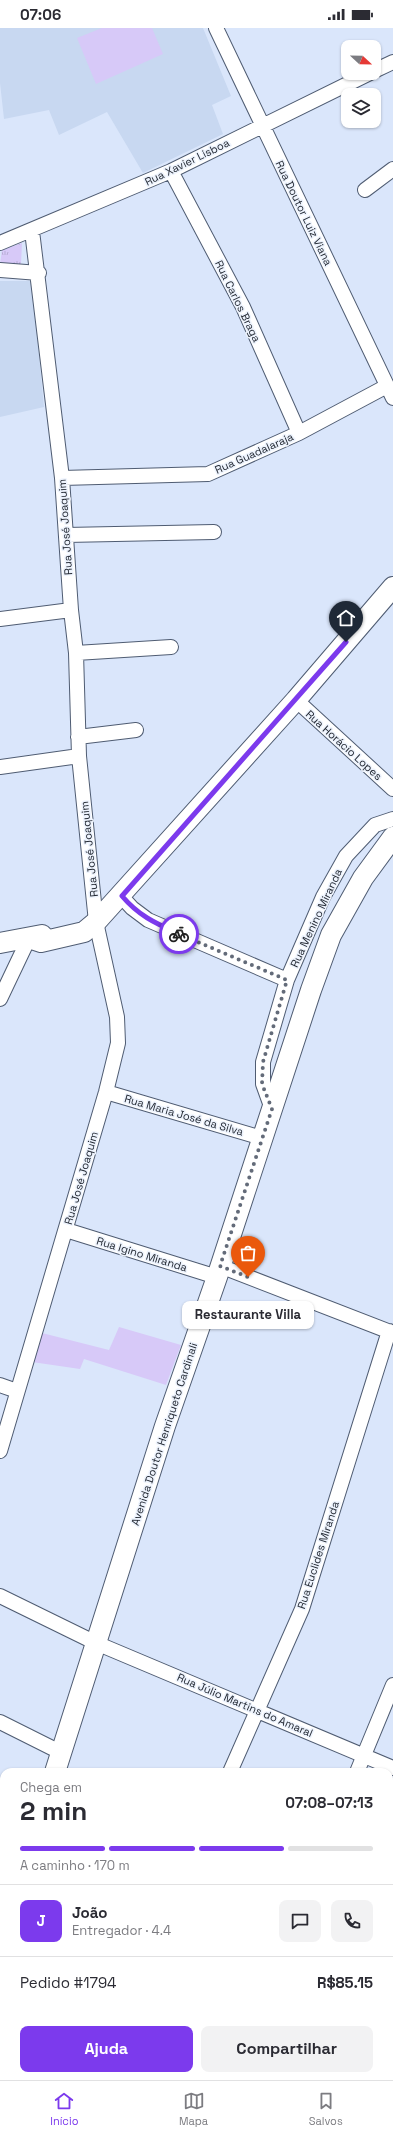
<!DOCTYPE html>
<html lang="pt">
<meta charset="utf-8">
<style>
body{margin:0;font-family:"Space Grotesk",sans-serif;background:#f2f2f3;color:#2b2b33;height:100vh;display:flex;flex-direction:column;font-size:15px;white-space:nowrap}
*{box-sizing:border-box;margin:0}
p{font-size:13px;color:#7c7c81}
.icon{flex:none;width:22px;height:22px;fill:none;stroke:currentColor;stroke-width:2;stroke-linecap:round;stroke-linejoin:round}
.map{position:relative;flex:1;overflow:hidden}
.panel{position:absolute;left:0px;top:1740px;width:393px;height:312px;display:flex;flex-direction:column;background:#fff;border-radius:12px 12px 0 0;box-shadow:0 1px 3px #0004}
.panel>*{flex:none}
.needle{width:26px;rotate:112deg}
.tools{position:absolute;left:341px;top:12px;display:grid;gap:8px}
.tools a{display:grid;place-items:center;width:40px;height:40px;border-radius:8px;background:#fff;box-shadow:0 1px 3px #0004;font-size:20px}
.pin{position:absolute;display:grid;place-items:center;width:34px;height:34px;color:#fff;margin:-41px -17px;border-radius:50% 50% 50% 0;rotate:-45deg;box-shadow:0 0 4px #0007}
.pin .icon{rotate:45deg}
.courier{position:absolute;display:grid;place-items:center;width:40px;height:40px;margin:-20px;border:3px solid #7c3aed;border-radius:50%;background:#fff;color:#222;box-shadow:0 1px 5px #0007}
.bubble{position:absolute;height:28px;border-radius:8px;background:#fff;box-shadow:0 1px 3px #0004;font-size:13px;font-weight:600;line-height:28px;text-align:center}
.headline em{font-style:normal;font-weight:600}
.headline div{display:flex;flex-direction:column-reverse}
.headline{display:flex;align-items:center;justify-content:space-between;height:68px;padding:0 20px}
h1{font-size:26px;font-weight:600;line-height:30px}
.bar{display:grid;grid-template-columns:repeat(4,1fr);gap:6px 4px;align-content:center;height:48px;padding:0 20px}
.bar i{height:5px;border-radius:3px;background:#e1e1e2}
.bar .active{background:#7c3aed}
.bar p{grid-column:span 4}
.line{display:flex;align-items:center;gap:10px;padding:0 20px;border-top:1px solid #e1e1e2}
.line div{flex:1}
.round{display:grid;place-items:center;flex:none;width:42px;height:42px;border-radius:8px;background:#f2f2f3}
.button{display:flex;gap:8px;margin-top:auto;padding:8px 20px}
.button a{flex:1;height:46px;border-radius:8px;background:#7c3aed;color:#fff;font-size:16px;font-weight:600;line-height:46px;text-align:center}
.button a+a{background:#f2f2f3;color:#2b2b33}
.status{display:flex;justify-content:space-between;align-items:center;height:28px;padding:0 20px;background:#fff;direction:ltr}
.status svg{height:11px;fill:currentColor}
.tab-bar{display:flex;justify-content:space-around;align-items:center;height:56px;border-top:1px solid #e1e1e2;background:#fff;font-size:11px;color:#7c7c81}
.tab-bar a{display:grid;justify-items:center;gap:2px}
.tab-bar .active{color:#7c3aed}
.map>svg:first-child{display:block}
.built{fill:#c8d8f1}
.industrial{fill:url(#industrial-grid)}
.green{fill:#d7c9f8}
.park{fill:url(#park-tufts)}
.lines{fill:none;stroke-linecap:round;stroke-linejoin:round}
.minor-casing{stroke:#4f5c72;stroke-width:16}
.secondary-casing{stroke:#4f5c72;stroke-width:22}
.minor{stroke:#fff;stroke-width:14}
.secondary{stroke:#fff;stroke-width:20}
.done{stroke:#636b79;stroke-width:4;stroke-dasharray:0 7.2}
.route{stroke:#7c3aed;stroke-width:5}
.labels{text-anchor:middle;stroke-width:3;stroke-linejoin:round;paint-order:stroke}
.street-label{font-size:11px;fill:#232933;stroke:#edf3fd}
</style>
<div class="status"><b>07:06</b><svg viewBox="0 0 49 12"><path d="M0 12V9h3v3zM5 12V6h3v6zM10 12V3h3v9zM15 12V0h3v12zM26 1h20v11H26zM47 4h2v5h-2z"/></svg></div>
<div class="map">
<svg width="393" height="2052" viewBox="0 0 393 2052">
<defs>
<pattern id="industrial-grid" width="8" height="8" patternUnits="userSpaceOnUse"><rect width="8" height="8" fill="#c8d8f1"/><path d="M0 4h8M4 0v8" fill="none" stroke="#acb9cf"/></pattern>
<pattern id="park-tufts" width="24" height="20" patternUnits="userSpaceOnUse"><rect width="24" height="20" fill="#d7c9f8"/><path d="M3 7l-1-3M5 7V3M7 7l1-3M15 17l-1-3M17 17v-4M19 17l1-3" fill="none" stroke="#b8add5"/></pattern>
</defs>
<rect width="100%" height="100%" fill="#dae6fb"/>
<!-- built -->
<path class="built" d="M0,0h203l28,68 -19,9 11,29 -80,39 -36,-61 -48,23 -10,-25 -45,9 -4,-36z
M0,253h32l12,126 -44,10z"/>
<!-- industrial -->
<path class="industrial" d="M0,1960l4,1v69l-4,-2z"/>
<!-- green -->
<path class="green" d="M102,0h50l11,26 -67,30 -19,-46z
M119,1299l62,18 -15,40 -82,-26 -4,10 -48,-7 10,-29 67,17z"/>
<!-- park -->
<path class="park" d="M22,215l-1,21h-21l2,-14z"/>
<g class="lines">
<defs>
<path id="minor" d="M216,0l177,370
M374,43l19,-9
M171,143l72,136 56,126
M365,162l28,-21
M0,215l171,-72 199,-98
M0,242l39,3
M62,450l146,-4 91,-41 88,-47
M66,507l148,-3
M0,591l71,-9
M76,625l95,-6
M296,672l97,89
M78,709l58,-7
M0,739l79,-11
M121,868l11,12 16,12 139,60
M0,971l29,-61
M106,1064l156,46
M272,1081l-9,-25v-22l24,-82 36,-83 23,-41 29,-31 18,-6
M66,1202l151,47
M220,1238l173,67
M0,1357l17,6
M0,1423l106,-359 12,-49 -1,-26 -21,-95 -17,-166 -3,-103 -5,-43 -9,-132 -30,-247
M0,1568l96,47 297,125
M0,1694l62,31
M230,1744l72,-163 87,-278
M357,1744l36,-87
M0,1764l4,2
M0,1836l4,2
M389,1905l4,2
M329,2048l10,4
M94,2052l2,-4
M227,2052l1,-4"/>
<path id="secondary" d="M29,910l12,4 43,-10 12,-10 200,-222 97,-113
M0,915l42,-8
M55,1744l110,-346 52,-149 94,-287 20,-55 32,-57 30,-41
M0,1904l4,-11"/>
</defs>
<!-- minor casing -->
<use href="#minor" class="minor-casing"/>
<!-- secondary casing -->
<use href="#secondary" class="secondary-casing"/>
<!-- minor -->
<use href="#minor" class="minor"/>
<!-- secondary -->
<use href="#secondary" class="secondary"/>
</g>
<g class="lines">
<!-- done -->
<path class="done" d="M179,906l108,46 -24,82 -1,22 10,25 -52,157 28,11"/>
<!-- route -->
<path class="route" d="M179,906c-24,-11 -40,-18 -57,-38l224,-254"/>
</g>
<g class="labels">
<!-- street labels -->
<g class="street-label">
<text transform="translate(187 134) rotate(-26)" y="4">Rua Xavier Lisboa</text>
<text transform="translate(304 185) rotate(64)" y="4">Rua Doutor Luiz Viana</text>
<text transform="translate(238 273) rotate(64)" y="4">Rua Carlos Braga</text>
<text transform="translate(254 425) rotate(-24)" y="4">Rua Guadalaraja</text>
<text transform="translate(65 499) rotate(-94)" y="4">Rua José Joaquim</text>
<text transform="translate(344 717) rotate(42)" y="4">Rua Horácio Lopes</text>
<text transform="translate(89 821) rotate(-96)" y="4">Rua José Joaquim</text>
<text transform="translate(316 890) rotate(-65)" y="4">Rua Menino Miranda</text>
<text transform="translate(184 1087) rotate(16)" y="4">Rua Maria José da Silva</text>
<text transform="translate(81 1150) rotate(-74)" y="4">Rua José Joaquim</text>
<text transform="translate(142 1226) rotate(17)" y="4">Rua Igino Miranda</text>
<text transform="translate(164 1406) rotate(-72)" y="4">Avenida Doutor Henriqueto Cardinali</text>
<text transform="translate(318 1527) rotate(-72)" y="4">Rua Euclides Miranda</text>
<text transform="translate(245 1677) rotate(23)" y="4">Rua Júlio Martins do Amaral</text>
</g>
</g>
</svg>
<div class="tools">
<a><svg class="needle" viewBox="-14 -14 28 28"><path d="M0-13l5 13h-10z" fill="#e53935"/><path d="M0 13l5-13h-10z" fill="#7c7c81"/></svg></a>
<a><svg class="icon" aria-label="layers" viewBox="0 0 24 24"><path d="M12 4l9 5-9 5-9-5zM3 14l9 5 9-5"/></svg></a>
</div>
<div class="pin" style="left:248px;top:1249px;background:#ea580c"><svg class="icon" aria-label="bag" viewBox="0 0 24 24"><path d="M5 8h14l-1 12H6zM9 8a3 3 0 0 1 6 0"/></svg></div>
<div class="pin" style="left:346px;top:614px;background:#1f2937"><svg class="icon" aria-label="home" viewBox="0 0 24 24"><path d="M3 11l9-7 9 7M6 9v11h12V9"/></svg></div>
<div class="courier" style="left:179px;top:906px"><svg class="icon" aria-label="bike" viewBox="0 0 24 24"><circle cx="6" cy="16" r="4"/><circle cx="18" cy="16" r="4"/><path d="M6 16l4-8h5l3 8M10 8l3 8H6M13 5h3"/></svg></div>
<div class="bubble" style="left:182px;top:1273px;width:132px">Restaurante Villa</div>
<section class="panel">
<div class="headline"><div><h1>2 min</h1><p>Chega em</p></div><em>07:08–07:13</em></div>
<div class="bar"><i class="active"></i><i class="active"></i><i class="active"></i><i></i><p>A caminho · 170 m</p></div>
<div class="line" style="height:72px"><b class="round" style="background:#7c3aed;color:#fff">J</b><div><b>João</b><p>Entregador · 4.4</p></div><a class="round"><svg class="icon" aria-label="chat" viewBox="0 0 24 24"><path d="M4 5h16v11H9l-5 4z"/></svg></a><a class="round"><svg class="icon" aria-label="phone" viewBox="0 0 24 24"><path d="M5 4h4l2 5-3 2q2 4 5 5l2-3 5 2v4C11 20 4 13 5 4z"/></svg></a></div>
<div class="line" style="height:52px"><div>Pedido #1794</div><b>R$85.15</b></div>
<div class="button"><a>Ajuda</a><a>Compartilhar</a></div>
</section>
</div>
<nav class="tab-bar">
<a class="active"><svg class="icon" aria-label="home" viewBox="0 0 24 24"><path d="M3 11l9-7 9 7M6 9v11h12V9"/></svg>Início</a>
<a><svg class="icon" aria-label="map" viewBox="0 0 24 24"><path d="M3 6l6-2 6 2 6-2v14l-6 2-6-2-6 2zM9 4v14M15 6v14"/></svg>Mapa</a>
<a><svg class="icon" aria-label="saved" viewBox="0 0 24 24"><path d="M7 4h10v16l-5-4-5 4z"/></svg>Salvos</a>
</nav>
